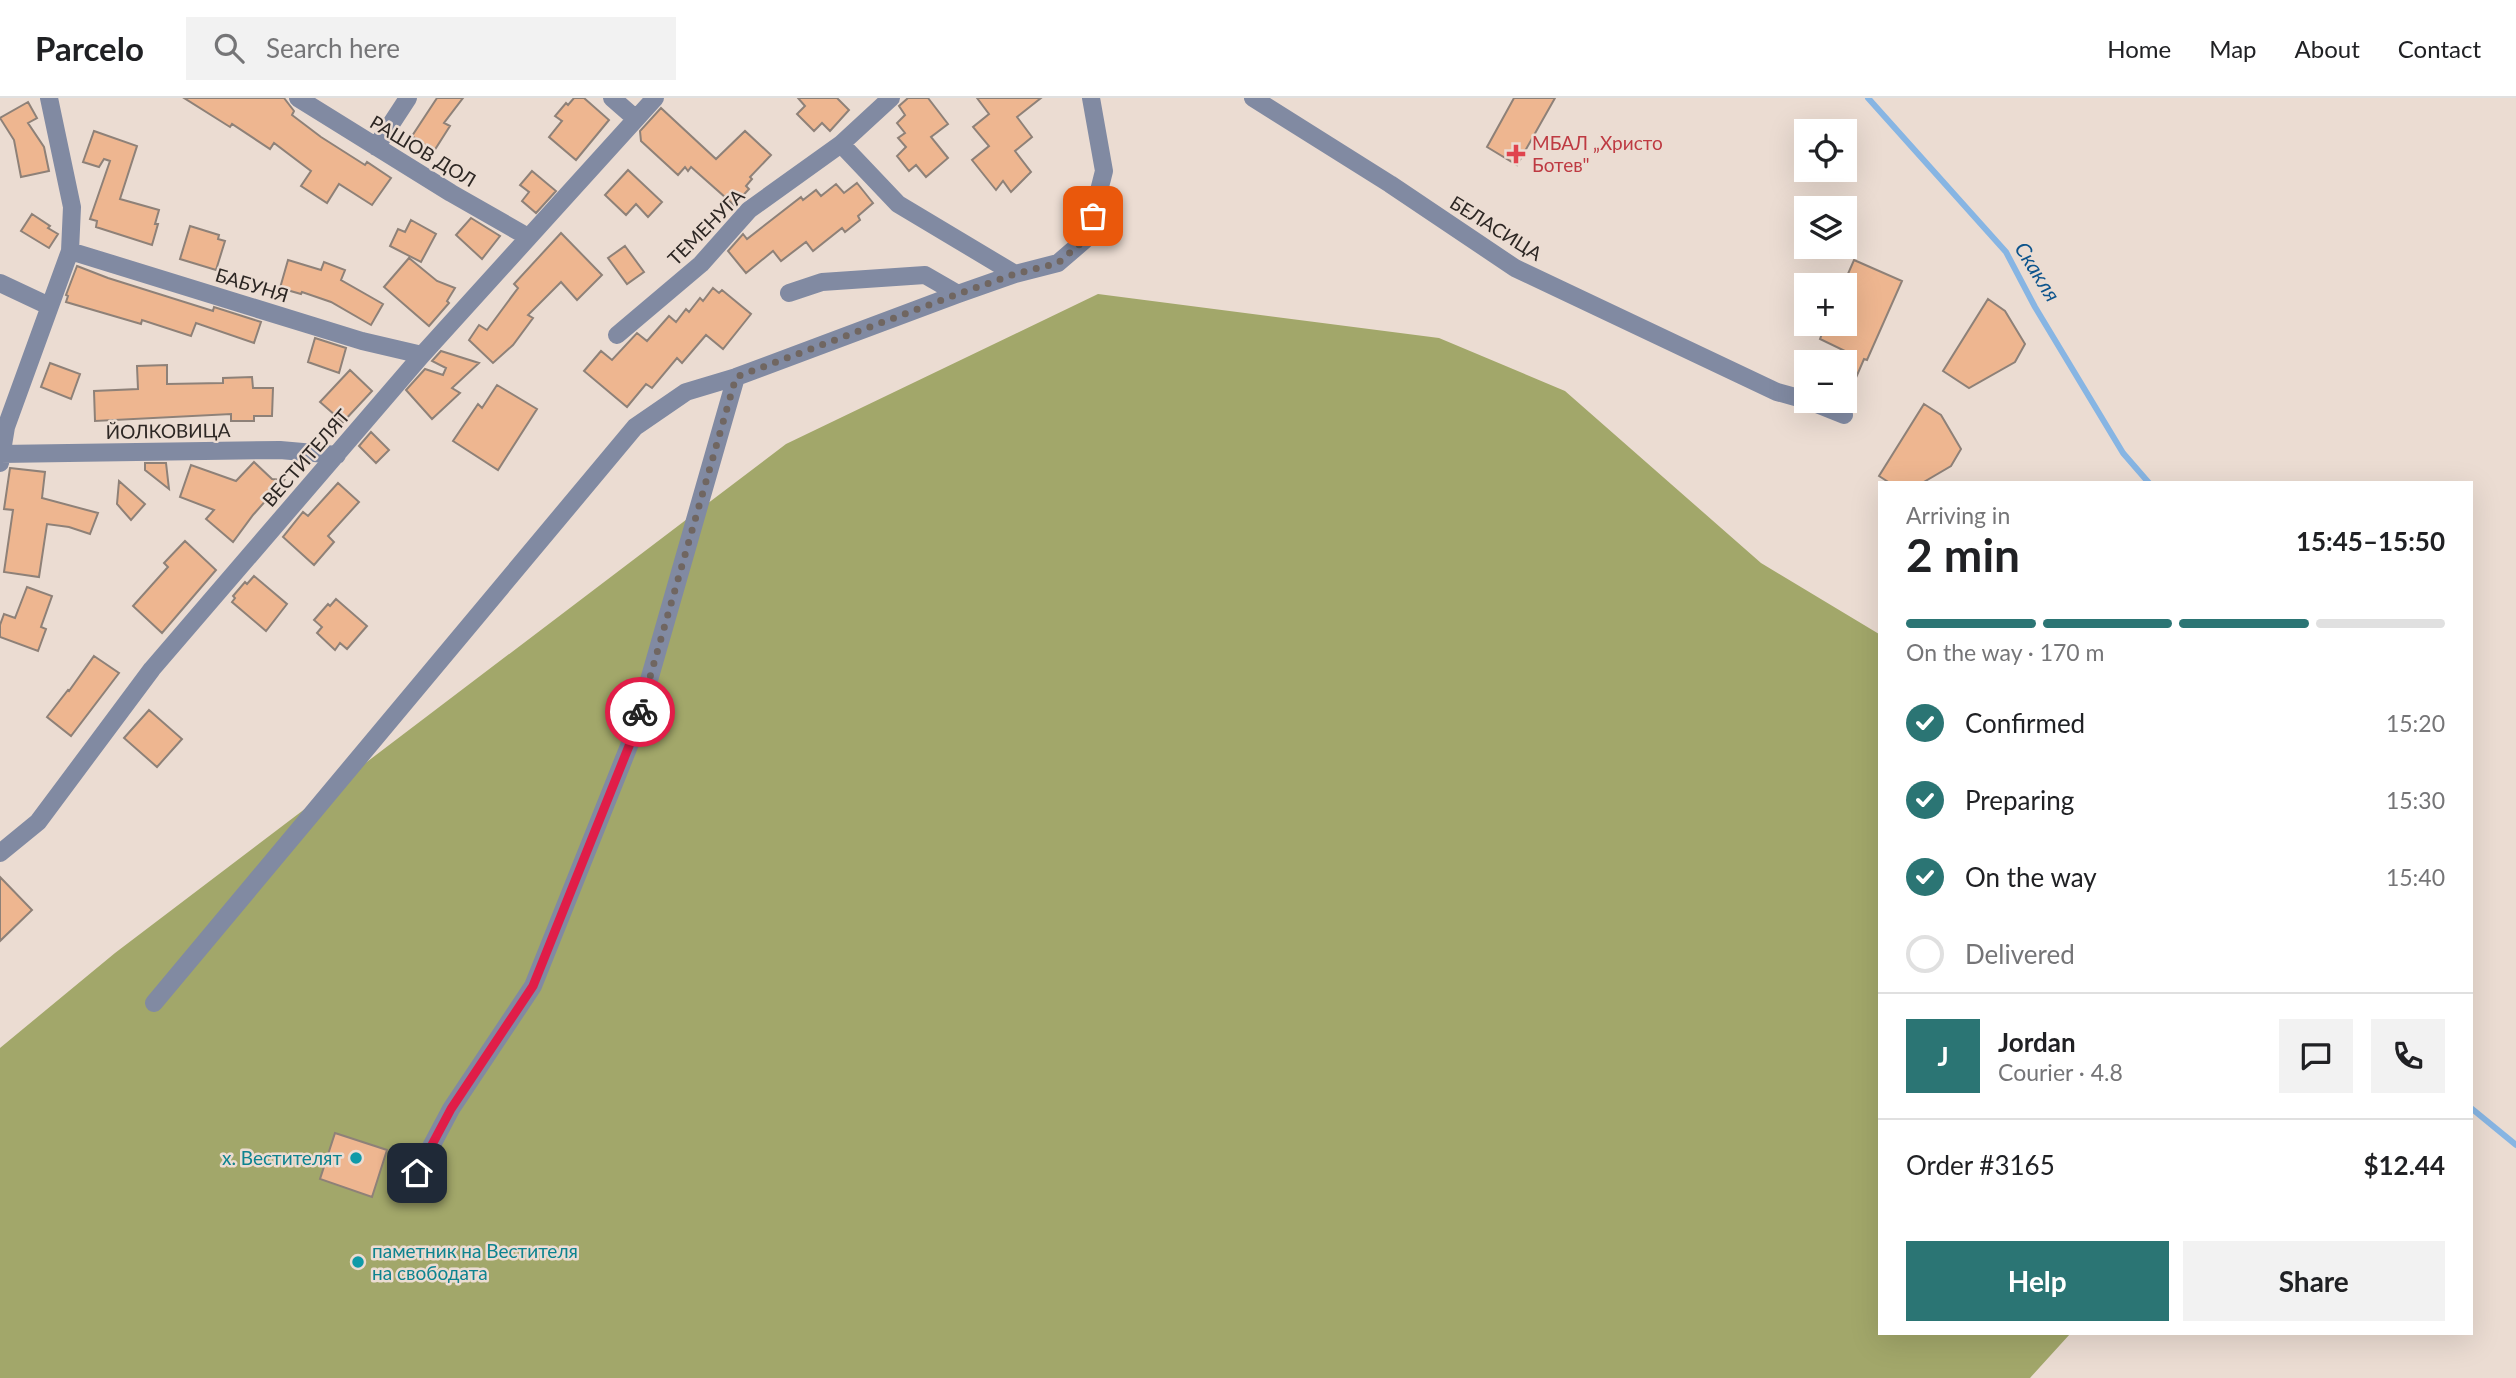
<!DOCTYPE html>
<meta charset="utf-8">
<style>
body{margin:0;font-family:Lato,sans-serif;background:#f2f2f2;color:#202124;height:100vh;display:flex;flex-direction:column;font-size:26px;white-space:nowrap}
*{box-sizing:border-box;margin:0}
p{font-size:23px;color:#757577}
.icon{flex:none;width:38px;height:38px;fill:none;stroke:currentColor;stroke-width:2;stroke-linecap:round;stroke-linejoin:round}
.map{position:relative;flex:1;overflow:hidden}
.drawer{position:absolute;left:1878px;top:383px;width:595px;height:854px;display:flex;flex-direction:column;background:#fff;border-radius:0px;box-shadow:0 7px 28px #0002}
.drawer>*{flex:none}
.controls{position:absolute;left:1794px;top:21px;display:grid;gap:14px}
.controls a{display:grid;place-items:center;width:63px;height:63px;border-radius:0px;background:#fff;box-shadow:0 7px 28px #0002;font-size:35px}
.pin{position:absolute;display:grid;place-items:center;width:60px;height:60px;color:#fff;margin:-30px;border-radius:14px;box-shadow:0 4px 10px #0006}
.courier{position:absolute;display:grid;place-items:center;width:70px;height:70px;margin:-35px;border:5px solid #e11d48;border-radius:50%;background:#fff;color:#222;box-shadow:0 2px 9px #0007}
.headline em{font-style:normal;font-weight:700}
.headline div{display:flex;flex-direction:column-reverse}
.headline{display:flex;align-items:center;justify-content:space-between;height:119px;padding:0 28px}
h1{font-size:46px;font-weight:700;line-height:52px}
.bar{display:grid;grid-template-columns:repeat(4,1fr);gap:10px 7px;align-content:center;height:84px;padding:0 28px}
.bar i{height:9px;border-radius:5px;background:#e0e0e0}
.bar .selected{background:#2b7574}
.bar p{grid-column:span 4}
.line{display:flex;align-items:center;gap:18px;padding:0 28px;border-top:2px solid #e0e0e0}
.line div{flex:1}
.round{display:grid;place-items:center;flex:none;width:74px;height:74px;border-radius:0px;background:#f2f2f2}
ol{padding:0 28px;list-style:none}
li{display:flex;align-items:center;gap:21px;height:77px}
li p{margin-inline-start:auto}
li .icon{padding:7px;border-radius:50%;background:#2b7574;color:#fff;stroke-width:4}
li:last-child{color:#757577}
li i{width:38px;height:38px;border:4px solid #e0e0e0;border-radius:50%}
.button{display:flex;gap:14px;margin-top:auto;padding:14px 28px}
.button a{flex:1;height:80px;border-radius:0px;background:#2b7574;color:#fff;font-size:28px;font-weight:700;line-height:80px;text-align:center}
.button a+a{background:#f2f2f2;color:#202124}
header{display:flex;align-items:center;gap:42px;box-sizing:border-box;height:98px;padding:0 35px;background:#fff;border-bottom:2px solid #e0e0e0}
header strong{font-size:33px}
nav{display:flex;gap:38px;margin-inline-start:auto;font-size:24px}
.search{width:490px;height:63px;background:#f2f2f2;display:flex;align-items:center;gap:18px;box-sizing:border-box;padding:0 24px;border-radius:0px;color:#757577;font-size:26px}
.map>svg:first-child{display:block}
.forest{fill:#a2a76a}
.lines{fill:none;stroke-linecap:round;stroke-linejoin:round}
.stream{stroke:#87b5e3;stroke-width:6}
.building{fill:#eeb690;stroke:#8e8178;stroke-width:2}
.minor{stroke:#818aa2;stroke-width:18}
.done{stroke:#706661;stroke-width:7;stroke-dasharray:0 12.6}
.route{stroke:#e11d48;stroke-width:9}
.health-dot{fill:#e0444e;stroke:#ebdcd2;stroke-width:2.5}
.culture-dot{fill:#0f9aa8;stroke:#ebdcd2;stroke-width:2.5}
.labels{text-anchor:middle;stroke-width:5;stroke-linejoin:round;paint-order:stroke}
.health-label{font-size:19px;fill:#be3a42;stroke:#ebdcd2;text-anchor:start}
.street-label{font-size:19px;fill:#2d2724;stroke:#ebdcd2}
.culture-label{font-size:19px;fill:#0d838f;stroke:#ebdcd2;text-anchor:end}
.water-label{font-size:21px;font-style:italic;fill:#0d548c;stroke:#ebdcd2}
</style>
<header>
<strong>Parcelo</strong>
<div class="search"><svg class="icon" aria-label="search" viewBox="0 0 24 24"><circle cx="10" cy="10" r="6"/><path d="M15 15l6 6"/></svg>Search here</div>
<nav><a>Home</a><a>Map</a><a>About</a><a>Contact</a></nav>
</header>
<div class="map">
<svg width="2516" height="1280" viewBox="0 0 2516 1280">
<rect width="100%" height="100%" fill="#ebdcd2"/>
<!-- forest -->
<path class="forest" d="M1098,196l341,44 126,53 196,172 118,71 1,700h190l-40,44h-2030v-330l115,-95 671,-509z"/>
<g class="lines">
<!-- stream -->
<path class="stream" d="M1868,0l138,154 29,55 88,146 26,30
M2471,1010l45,37"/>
</g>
<!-- building -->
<path class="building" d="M184,0h100l10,13 -2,4 29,22 44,28 2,-3 24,16 -19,27 -33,-21 -12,19 -26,-17 10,-15 -37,-28 -4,6 -38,-25 -2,3z
M437,0h26l-19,25 6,3 -16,25 -22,-15z
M574,0h10l25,22 -33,40 -27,-23 13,-16 -7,-5 11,-13 2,2z
M798,0h39l12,12 -19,21 -8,-8 -8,8 -17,-17 8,-8z
M908,0h20l20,26 -17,13 17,21 -22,19 -10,-12 -7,6 -12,-15 9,-9 -8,-9 7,-5 -8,-10 8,-8 -6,-9z
M977,0h64l-24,19 15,20 -17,14 16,21 -20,20 -8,-11 -7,9 -24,-30 17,-14 -16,-19 16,-13z
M1514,0h41l-38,67 -30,-18z
M28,4l9,16 -9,5 16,24 5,24 -28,6 -7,-37 -14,-22z
M661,10l55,51 29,-28 26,24 -21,22 2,2 -6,7 3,3 -15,16 -43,-38 -3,4 -3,-4 -7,8 -37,-34 -1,-10z
M94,33l43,15 -17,53 39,11 -4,14h3l-6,21 -56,-18 1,-6 -7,-2 20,-58 -6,-2 -5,8 -16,-5z
M628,72l34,32 -14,15 -12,-13 -10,11 -21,-20z
M532,73l24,20 -20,22 -14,-12 7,-9 -9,-7z
M857,85l16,20 -15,13 2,4 -15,12 -3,-4 -29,23 -7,-9 -25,19 -8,-10 -27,22 -18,-22 15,-17 4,5 54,-42 2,3 13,-10 5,6 15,-12 8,9z
M32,116l18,12 -2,2 10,6 -9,14 -28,-17z
M471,120l29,18 -18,23 -26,-24z
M411,122l25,14 -15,28 -31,-16 8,-17 7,3z
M190,128l29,9 -1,4 7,2 -9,29 -36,-11z
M561,135l41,42 -25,25 -16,-18 -33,33 5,3 -20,27 -20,18 -24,-23 10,-15 8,5 31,-42 -4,-4z
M625,148l19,26 -17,12 -19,-26z
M409,160l28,23 18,7 -8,13 2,2 -20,23 -45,-39z
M288,162l33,10 3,-8 21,8 -4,10 42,24 -12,21 -40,-23 -29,-10 -1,2 -21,-6z
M1854,162l48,21 -35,79 -3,-1 -19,44 -1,-41h-4l5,-11 -25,-12 6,-15h18v-41z
M77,168l31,12 105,33 1,-4 47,15 -7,21 -58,-20 -5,13 -49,-16 -1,4 -75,-22 2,-6 -2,-1z
M713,190l6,5 3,-3 29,24 -28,35 -17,-14 -24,28 -5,-5 -25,30 -6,-4 -19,23 -43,-36 17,-20 11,9 25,-27 10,8 22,-25 7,6 10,-13 3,3 11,-14 3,3z
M1988,201l17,12 20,33 -10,18 -46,26 -26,-17z
M315,240l31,10 -7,25 -31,-11z
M441,253l38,12 -27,25 8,5 -28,26 -26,-29 19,-21 18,6 3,-7 -14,-7z
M50,265l30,11 -9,25 -30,-12z
M167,267v19l56,-1v-5l29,-1 1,11h20l-1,28h-18v5h-23v-7l-136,7 -1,-30 44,-2 -1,-23z
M350,272l22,21 -29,31 -23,-20z
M497,287l40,24 -39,61 -45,-29 25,-37 4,4z
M1924,306l17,11 20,34 -10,17 -29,17h-32l-11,-7z
M371,334l18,18 -13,13 -17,-17z
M254,364l18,17 12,1 -31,35 -20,27 -27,-23 8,-9 -34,-13 11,-32 45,16z
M145,365h21l3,26 -24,-19z
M10,370l35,4 -3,26 56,15 -8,21 -21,-7 -22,-3 -8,53 -35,-5 9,-62 -9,-1z
M119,383l26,23 -14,16 -14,-16z
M338,385l21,19 -31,34 6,6 -20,23 -31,-28 20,-25 5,4z
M185,443l31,29 -54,63 -29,-27 35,-39 -4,-4z
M254,478l33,28 -21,27 -34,-29 3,-4 -2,-2 12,-14 2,2z
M27,489l25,9 -11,31 5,2 -8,22 -38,-14v-12l4,-11 11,4z
M336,501l31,27 -20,23 -7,-6 -5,7 -18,-17 5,-6 -8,-7 14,-16 2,2z
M94,558l25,17 -48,63 -24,-19 21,-27 1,1z
M149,612l33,29 -25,28 -33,-29z
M0,779l32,33 -32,31z
M335,1035l52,17 -15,47 -52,-18z"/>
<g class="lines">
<!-- minor -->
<path class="minor" d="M298,0l153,95 77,44
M612,0l24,21
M1253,0l137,86 125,84 262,124 29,8
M841,46l57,60 117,70
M376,49l32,-49
M70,153l292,90 60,14
M0,185l49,23
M789,195l33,-11 103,-7 33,19
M617,237l84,-71 48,-54 92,-66 50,-46
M1809,303l35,14
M0,356l280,-4 57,5
M0,365l6,-36 64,-176 2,-44 -23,-109
M0,755l38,-31 114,-153 270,-314 233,-257
M154,905l481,-576 51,-35 50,-15 222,-83 57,-20 43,-11 29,-25 17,-67 -13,-73
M417,1075l34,-64 82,-123 100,-250 103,-359"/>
</g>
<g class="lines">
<!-- done -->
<path class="done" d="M640,614l96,-335 222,-83 57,-20 43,-11 29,-25 6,-22"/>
<!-- route -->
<path class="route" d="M417,1075l34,-64 82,-123 100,-250 7,-24"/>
</g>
<!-- markers -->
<path class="health-dot" d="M1512.5 45.5h7v7h7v7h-7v7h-7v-7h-7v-7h7z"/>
<g class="culture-dot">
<circle cx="356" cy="1060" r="7"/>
<circle cx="358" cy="1164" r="7"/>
</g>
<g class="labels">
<!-- health labels -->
<g class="health-label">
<text x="1532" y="52">МБАЛ „Христо<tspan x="1532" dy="22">Ботев"</tspan></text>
</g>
<!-- street labels -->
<g class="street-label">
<text transform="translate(423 53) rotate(31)" y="7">РАШОВ ДОЛ</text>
<text transform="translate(706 129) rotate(-45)" y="7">ТЕМЕНУГА</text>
<text transform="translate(1496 130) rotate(32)" y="7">БЕЛАСИЦА</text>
<text transform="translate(252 187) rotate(17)" y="7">БАБУНЯ</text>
<text transform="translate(168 333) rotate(-1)" y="7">ЙОЛКОВИЦА</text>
<text transform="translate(306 360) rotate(-49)" y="7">ВЕСТИТЕЛЯТ</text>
</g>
<!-- culture labels -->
<g class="culture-label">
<text x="342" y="1067">х. Вестителят</text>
<text x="372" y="1160" text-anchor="start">паметник на Вестителя<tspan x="372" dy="22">на свободата</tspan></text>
</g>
<!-- water labels -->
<g class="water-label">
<text transform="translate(2037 174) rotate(58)" y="7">Скакля</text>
</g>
</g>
</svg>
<div class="controls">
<a><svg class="icon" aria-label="locate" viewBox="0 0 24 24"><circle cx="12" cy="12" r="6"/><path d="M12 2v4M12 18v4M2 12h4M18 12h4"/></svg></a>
<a><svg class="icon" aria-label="layers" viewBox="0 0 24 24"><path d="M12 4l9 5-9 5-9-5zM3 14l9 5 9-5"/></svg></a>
<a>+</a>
<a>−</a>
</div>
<div class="pin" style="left:1093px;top:118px;background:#ea580c"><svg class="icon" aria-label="bag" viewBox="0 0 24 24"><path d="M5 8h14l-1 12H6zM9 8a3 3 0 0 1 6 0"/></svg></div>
<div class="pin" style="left:417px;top:1075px;background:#1f2937"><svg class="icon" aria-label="home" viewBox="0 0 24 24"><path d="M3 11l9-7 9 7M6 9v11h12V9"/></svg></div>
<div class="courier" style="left:640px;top:614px"><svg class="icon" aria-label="bike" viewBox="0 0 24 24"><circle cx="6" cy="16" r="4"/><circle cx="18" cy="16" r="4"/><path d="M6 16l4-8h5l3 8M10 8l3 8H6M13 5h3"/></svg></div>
<section class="drawer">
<div class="headline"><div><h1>2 min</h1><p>Arriving in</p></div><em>15:45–15:50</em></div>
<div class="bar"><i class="selected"></i><i class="selected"></i><i class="selected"></i><i></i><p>On the way · 170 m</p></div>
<ol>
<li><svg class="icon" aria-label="check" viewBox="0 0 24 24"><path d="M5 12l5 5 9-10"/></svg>Confirmed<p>15:20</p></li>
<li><svg class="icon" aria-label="check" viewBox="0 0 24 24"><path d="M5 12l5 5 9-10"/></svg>Preparing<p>15:30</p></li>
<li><svg class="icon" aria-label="check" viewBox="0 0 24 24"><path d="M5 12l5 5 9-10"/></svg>On the way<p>15:40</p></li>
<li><i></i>Delivered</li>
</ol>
<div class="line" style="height:126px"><b class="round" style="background:#2b7574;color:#fff">J</b><div><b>Jordan</b><p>Courier · 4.8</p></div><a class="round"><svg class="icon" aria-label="chat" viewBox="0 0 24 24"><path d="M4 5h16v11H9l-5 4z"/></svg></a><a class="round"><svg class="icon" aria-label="phone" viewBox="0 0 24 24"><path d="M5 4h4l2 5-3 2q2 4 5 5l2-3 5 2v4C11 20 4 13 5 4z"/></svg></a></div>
<div class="line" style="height:91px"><div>Order #3165</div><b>$12.44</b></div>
<div class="button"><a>Help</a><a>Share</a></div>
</section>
</div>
